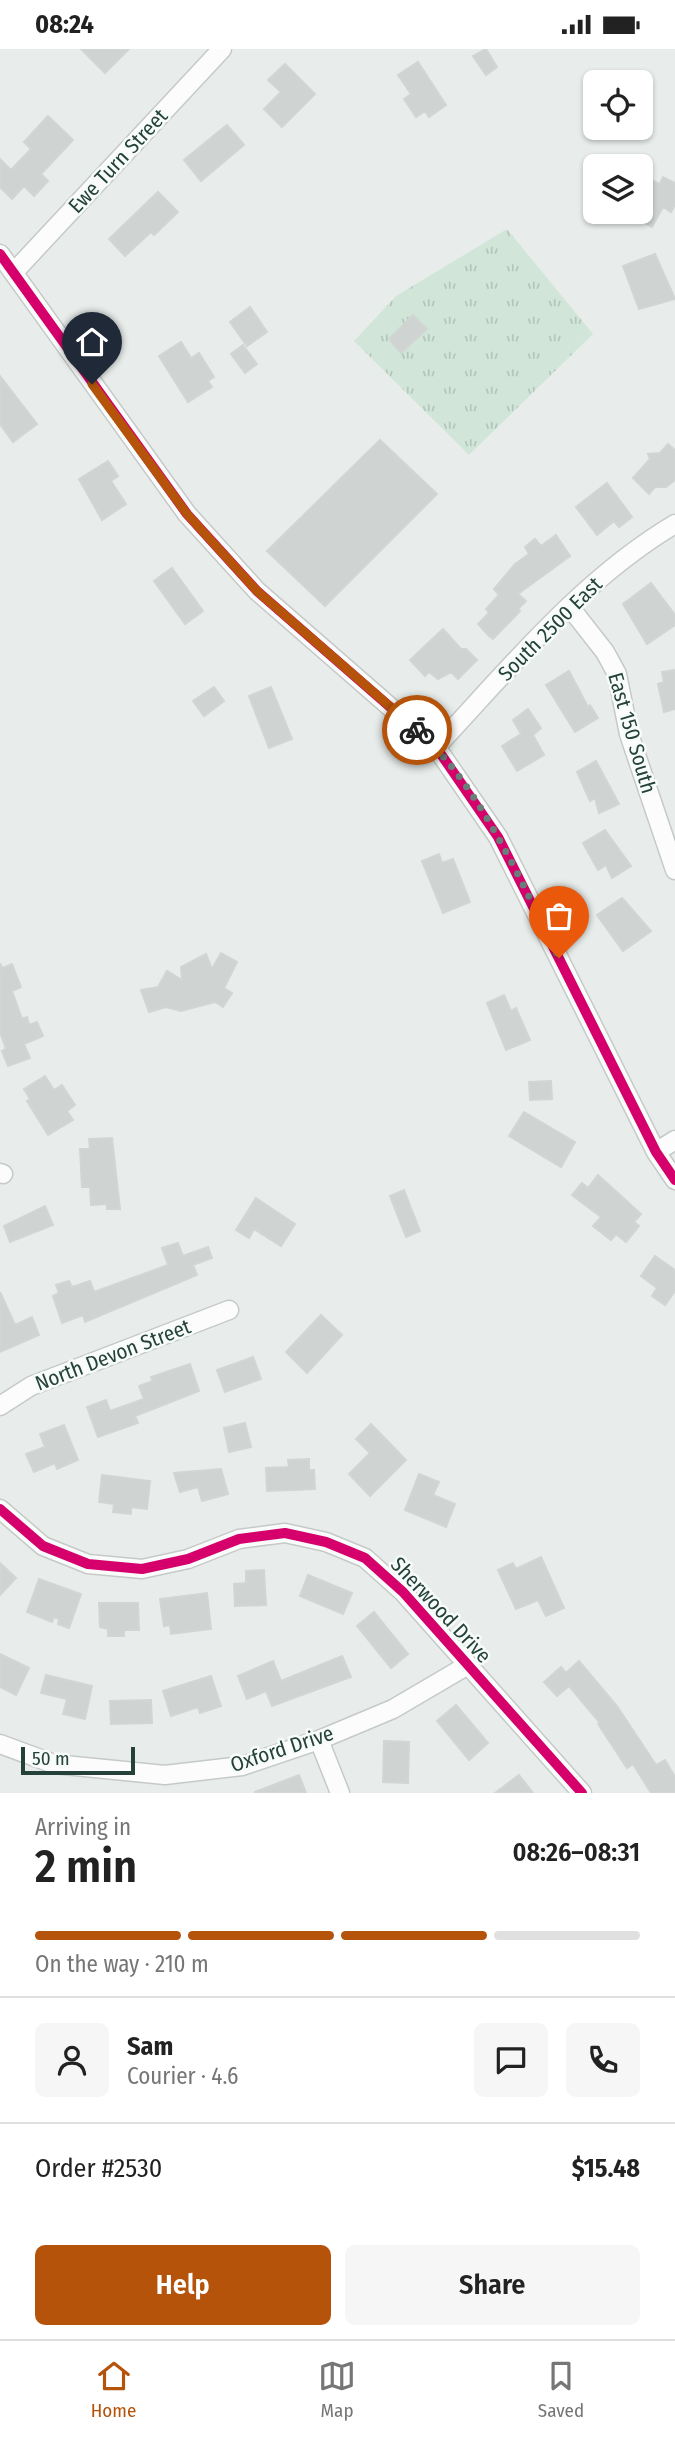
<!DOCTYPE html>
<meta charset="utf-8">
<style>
body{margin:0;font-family:"Fira Sans Condensed",sans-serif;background:#f6f6f6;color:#222;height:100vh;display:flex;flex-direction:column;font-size:26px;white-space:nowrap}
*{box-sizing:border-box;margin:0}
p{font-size:23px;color:#767676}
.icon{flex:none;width:38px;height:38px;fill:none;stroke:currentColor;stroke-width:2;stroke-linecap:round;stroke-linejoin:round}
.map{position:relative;height:1744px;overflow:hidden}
.sheet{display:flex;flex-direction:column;background:#fff;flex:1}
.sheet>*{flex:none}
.controls{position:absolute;left:583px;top:21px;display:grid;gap:14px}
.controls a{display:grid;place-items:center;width:70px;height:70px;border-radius:10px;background:#fff;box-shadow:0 2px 5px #0004;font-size:35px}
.scale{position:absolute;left:21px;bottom:18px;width:114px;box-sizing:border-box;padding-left:7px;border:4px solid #24423a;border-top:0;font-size:19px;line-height:24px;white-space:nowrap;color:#24423a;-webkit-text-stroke:5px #f7fbf9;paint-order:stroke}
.pin{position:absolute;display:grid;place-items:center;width:60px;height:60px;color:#fff;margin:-72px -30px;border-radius:50% 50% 50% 0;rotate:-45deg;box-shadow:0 0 7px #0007}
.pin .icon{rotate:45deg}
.courier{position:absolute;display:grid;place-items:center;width:70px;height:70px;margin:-35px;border:5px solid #b45309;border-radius:50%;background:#fff;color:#222;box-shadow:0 2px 9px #0007}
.head em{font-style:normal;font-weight:600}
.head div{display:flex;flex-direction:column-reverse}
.head{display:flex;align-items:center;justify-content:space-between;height:119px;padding:0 35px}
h1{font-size:46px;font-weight:600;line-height:52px}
.bar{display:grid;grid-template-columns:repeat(4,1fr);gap:10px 7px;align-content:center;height:84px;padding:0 35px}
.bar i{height:9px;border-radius:5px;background:#e0e0e0}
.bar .active{background:#b45309}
.bar p{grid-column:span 4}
.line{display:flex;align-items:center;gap:18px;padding:0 35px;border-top:2px solid #e0e0e0}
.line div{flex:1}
.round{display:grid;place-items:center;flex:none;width:74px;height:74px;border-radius:10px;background:#f6f6f6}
.primary-button{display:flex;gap:14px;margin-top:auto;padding:14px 35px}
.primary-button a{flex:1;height:80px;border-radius:10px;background:#b45309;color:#fff;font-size:28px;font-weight:600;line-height:80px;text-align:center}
.primary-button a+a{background:#f6f6f6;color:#222}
.status{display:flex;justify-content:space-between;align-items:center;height:49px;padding:0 35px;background:#fff;direction:ltr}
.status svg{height:19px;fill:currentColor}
.menu{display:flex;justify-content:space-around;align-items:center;height:98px;border-top:2px solid #e0e0e0;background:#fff;font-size:19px;color:#767676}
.menu a{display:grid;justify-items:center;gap:4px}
.menu .active{color:#b45309}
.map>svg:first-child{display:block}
.park{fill:url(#park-tufts)}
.building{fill:#cfd4d2;stroke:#d1d6d4;stroke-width:2}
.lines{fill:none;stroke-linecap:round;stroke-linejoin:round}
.minor-casing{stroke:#c5cac8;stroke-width:21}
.minor{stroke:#fcfcfc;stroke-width:18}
.cycleway-casing{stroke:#f7fbf9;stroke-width:15}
.cycleway{stroke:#d6006c;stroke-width:10}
.done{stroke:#697e78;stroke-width:7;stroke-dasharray:0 12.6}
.route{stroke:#b45309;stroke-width:9}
.labels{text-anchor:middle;stroke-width:5;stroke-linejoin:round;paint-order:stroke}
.street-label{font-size:21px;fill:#24423a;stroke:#f7fbf9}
</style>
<div class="status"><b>08:24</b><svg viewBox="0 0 49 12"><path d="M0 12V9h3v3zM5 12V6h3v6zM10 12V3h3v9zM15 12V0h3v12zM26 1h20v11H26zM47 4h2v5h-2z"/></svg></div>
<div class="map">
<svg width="675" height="1744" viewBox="0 0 675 1744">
<defs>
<pattern id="park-tufts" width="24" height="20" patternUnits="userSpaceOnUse" patternTransform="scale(1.75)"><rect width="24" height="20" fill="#d1e6d8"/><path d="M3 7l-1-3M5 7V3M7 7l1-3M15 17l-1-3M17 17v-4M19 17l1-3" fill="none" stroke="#b3c6ba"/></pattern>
</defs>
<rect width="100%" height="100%" fill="#e8edeb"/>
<!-- park -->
<path class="park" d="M507,180l86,105 -124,121 -115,-114 42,-45z"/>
<!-- building -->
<path class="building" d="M81,0h48l-24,24z
M486,0l11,18 -11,8 -13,-19z
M418,13l28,43 -17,12 -4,-6 -9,6 -12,-18 7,-5 -13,-19z
M285,15l30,30 -33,33 -18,-18 17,-17 -13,-12z
M48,67l25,24 -32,34 7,7 -14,15 -10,-10 -12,13 -12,-12v-28l11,11 20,-21 -7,-7z
M227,76l17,20 -43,36 -17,-21z
M640,126l20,9 3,-7 12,6v22l-4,7 -8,-5 -11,20 -28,-15h16z
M158,143l20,20 -24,23 -3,-3 -26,24 -16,-17z
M655,205l20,45 -36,10 -16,-43z
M250,258l17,25 -20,14 -17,-24z
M413,266l14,14 -26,24 -12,-14z
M181,293l10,16 8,-5 15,24 -6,4 4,6 -24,15 -29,-46z
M243,296l14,19 -12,9 -14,-19z
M0,327l37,48 -24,18 -13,-18z
M380,391l57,54 -112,112 -58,-55z
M668,395l7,6v30l-9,7h-11l-6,7 -16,-16 17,-19 -2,-5 12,-1z
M108,412l10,15 -7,5 15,23 -24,16 -23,-41z
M607,434l25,34 -13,10 -5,-6 -17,14 -21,-28z
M556,486l14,21 -52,38 8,7 -8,8 2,2 -27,28 -4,-3 -11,-12 11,-11 -3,-4 13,-14 -5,-6 21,-25 14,-10 -4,-7 10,-8 6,7z
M172,519l31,43 -18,13 -31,-43z
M651,534l24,32v10l-28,19 -24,-40z
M443,580l18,20h5l11,11 -19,19 -7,-7 -13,7 -9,-7 -4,4 -15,-16z
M675,621v39l-11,3 -6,-28 6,-2 -2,-10z
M569,622l19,36 2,-2 8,13 -23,14 -29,-47z
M214,638l10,14 -20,15 -11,-15z
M271,638l21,52 -23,9 -20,-52z
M528,660l13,19 -8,7 11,20 -27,16 -15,-25 19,-12 -8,-14z
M596,712l23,43 -20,9 -4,-15 -5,3 -13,-29z
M605,781l26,36 -19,12 -6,-13 -8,5 -15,-27z
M439,805l3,9 11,-4 17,43 -27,11 -21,-52z
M622,849l29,33 -28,20 -26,-36z
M221,904l16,9 -13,26 8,5 -9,14 -8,-5 -34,9 -15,-4 -17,5 -8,-22 17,-3 9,-16 15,9 -1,-13 25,-13 6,15z
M0,915l3,4 9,-4 9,23 -9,4 10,28 5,-2 2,8 8,-3 6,14 -19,8 6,14 -22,8 -6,-15 4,-2 -6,-17z
M504,946l7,16 5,-3 14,32 -24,10 -19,-47z
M45,1027l9,14 8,-5 13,20 -8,6 6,9 -25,15 -21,-34 3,-2 -6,-10z
M551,1032l1,18 -22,1 -1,-18z
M524,1063l51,30 -14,25 -52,-31z
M112,1089l8,71h-13v-5l-16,1 -1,-18h-8l-2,-38h10l-1,-10z
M598,1126l43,39 -7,8 5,4 -13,16 -10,-8 -5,6 -18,-14 8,-9 -29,-22 10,-12 6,5z
M404,1141l16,41 -14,6 -16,-41z
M256,1149l39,26 -14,22 -27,-17 -5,9 -13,-8z
M45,1157l8,19 -43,17 -6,-16z
M178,1194l5,13 25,-9 4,11 -19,7 4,10 -112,47 -2,-7 -21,8 -9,-27 6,-3 -3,-8 13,-4 3,6 18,-6 4,11 74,-27 -6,-17z
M655,1207l20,14v21l-10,14 -13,-9 5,-8 -16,-12z
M0,1243l15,33 17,-8 7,18 -39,17z
M321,1266l21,20 -35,38 -21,-21z
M253,1308l8,22 -36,13 -8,-22z
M190,1315l9,27 -64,25 3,7 -40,14 -11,-30 19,-7 4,11 34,-12 -5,-13 14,-5 -2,-4z
M245,1374l6,24 -22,5 -5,-24z
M371,1375l35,36 -36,36 -21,-22 21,-21 -14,-14z
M64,1376l14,35 -21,9 -2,-6 -21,9 -8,-18 19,-7 -5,-13z
M309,1410v11h5l1,19 -48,2 -1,-23 23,-1 -1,-7z
M221,1420l7,25 -26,7 -4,-14 -18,5 -6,-19z
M419,1425l20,8 -6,13 22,9 -9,23 -41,-17z
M102,1426l48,6 -3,28 -16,-2v7l-18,-2 1,-8 -15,-2z
M541,1508l23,51 -18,8 -8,-16 -22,9 -18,-39 15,-7 3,6z
M0,1514l16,15 -16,17z
M264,1521l2,35 -31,1 -1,-22 12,-1v-12z
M308,1526l44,18 -9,21 -43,-18z
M39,1530l42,15 -12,34 -11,-4 1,-5 -5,-2 -2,5 -25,-10z
M207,1544l4,36 -40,5 -1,-9 -6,1 -4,-27z
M99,1554h39l1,27h-15v6h-16v-7l-8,-2z
M374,1563l34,42 -17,14 -34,-42z
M0,1605l29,14 -13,27 -16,-8z
M342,1607l9,21 -79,29 -6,-15 -19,8 -9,-23 35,-15 8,20z
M579,1612l38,45 39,59 9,-5 10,17v16h-24l-18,-29 -6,4 -29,-44 2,-1 -31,-37 -12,10 -13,-14 17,-15 5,6z
M46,1626l46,11 -7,33 -22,-5 4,-15 -26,-6z
M211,1627l10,30 -21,7 -2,-6 -27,9 -8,-25z
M151,1651l1,23 -41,1 -1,-23z
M456,1656l32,38 -19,17 -32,-39z
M384,1692l25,1 -1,41 -25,-1z
M299,1726l7,18h-51v-1z
M519,1726l14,18h-38z"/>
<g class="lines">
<defs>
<path id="minor" d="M0,205l187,260 70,77 179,156 62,90 158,315 19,28
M14,223l208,-223
M569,557l36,46 12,22 12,60 46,136
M436,698c74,-79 145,-167 239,-223
M656,1103l19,-12
M0,1124l3,1
M0,1357l31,-20 198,-76
M0,1460l43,37 45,18 54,5 46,-10 51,-20 46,-6 41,9 39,16 38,34 179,201
M319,1691l21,53
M0,1695l54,20 111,11 77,-9 77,-26 74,-31 75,-44"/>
</defs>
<!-- minor casing -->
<use href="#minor" class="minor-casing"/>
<!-- minor -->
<use href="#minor" class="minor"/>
<defs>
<path id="cycleway" d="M0,205l187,260 70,77 179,156 62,90 158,315 19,28
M0,1460l43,37 45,18 54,5 46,-10 51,-20 46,-6 41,9 39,16 38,34 179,201"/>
</defs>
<!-- cycleway casing -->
<use href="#cycleway" class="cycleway-casing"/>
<!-- cycleway -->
<use href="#cycleway" class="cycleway"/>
</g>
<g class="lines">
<!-- done -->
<path class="done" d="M417,681c63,55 105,154 142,228"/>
<!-- route -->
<path class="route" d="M92,335l95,130 70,77 160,139"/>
</g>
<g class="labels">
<!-- street labels -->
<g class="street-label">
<text transform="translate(118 112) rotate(-47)" y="7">Ewe Turn Street</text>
<text transform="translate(550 580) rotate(-45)" y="7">South 2500 East</text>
<text transform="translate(632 684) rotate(74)" y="7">East 150 South</text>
<text transform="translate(113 1306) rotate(-21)" y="7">North Devon Street</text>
<text transform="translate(441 1561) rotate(47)" y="7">Sherwood Drive</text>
<text transform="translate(282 1700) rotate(-18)" y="7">Oxford Drive</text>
</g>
</g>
</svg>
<div class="controls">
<a><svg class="icon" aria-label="locate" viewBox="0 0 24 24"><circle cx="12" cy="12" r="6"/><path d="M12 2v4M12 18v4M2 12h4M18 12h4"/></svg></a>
<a><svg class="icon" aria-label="layers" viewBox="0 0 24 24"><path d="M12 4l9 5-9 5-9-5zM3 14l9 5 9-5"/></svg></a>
</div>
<div class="scale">50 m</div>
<div class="pin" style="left:559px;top:909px;background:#ea580c"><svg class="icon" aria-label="bag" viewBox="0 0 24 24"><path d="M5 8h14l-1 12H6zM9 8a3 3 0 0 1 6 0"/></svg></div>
<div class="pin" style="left:92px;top:335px;background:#1f2937"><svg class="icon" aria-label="home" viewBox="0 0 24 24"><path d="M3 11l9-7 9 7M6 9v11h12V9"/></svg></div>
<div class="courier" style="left:417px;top:681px"><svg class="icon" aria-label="bike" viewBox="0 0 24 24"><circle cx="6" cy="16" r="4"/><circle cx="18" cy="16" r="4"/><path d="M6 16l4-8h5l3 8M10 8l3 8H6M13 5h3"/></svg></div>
</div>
<section class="sheet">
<div class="head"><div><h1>2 min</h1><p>Arriving in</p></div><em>08:26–08:31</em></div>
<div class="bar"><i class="active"></i><i class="active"></i><i class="active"></i><i></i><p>On the way · 210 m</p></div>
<div class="line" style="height:126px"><a class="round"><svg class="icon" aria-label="person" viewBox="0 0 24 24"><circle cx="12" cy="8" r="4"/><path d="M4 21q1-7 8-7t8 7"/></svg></a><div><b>Sam</b><p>Courier · 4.6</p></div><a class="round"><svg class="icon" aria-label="chat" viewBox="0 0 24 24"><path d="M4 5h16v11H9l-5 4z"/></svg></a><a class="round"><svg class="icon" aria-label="phone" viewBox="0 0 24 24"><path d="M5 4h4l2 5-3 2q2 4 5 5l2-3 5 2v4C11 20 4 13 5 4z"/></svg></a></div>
<div class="line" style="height:91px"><div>Order #2530</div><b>$15.48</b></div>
<div class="primary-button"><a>Help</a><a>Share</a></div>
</section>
<nav class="menu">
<a class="active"><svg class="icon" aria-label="home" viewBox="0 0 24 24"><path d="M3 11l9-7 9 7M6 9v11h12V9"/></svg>Home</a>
<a><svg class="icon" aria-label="map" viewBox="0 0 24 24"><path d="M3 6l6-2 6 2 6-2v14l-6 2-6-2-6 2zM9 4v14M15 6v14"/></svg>Map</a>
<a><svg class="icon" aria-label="saved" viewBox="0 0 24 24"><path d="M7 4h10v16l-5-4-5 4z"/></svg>Saved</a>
</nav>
